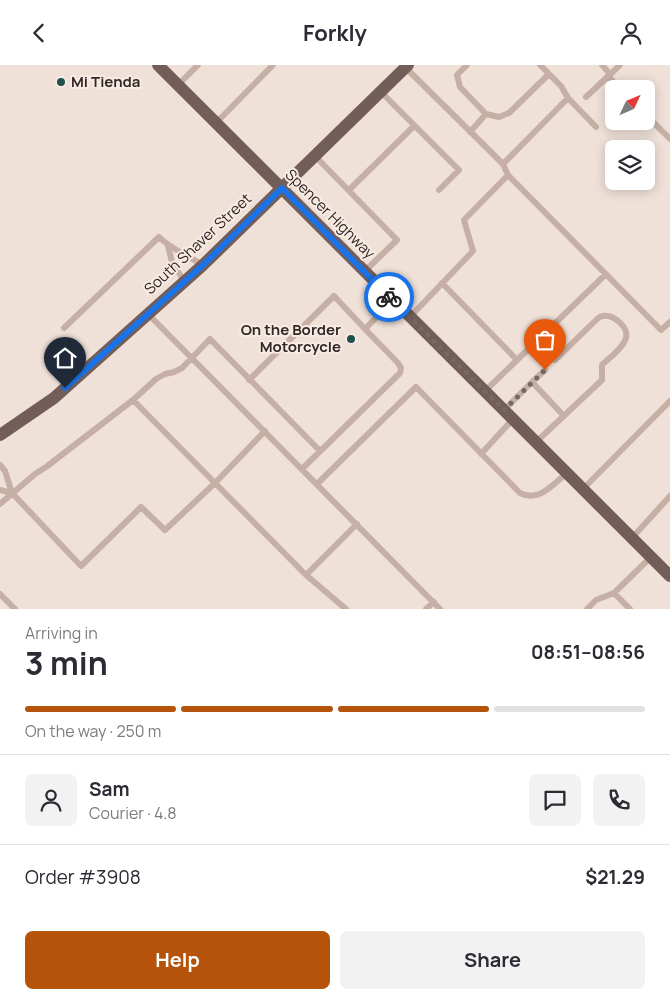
<!DOCTYPE html>
<meta charset="utf-8">
<style>
body{margin:0;font-family:Manrope,sans-serif;background:#f2f2f3;color:#2b2b33;height:100vh;display:flex;flex-direction:column;font-size:19px;white-space:nowrap}
*{box-sizing:border-box;margin:0}
p{font-size:16px;color:#7c7c81}
.icon{flex:none;width:28px;height:28px;fill:none;stroke:currentColor;stroke-width:2;stroke-linecap:round;stroke-linejoin:round}
.map{position:relative;height:544px;overflow:hidden}
.drawer{display:flex;flex-direction:column;background:#fff;flex:1}
.drawer>*{flex:none}
.needle{width:32px;rotate:46deg}
.controls{position:absolute;left:605px;top:15px;display:grid;gap:10px}
.controls a{display:grid;place-items:center;width:50px;height:50px;border-radius:8px;background:#fff;box-shadow:0 2px 12px #0003;font-size:25px}
.pin{position:absolute;display:grid;place-items:center;width:42px;height:42px;color:#fff;margin:-51px -21px;border-radius:50% 50% 50% 0;rotate:-45deg;box-shadow:0 0 5px #0007}
.pin .icon{rotate:45deg}
.courier{position:absolute;display:grid;place-items:center;width:50px;height:50px;margin:-25px;border:4px solid #1a73e8;border-radius:50%;background:#fff;color:#222;box-shadow:0 1px 6px #0007}
.headline em{font-style:normal;font-weight:700}
.headline div{display:flex;flex-direction:column-reverse}
.headline{display:flex;align-items:center;justify-content:space-between;height:85px;padding:0 25px}
h1{font-size:32px;font-weight:700;line-height:38px}
.bar{display:grid;grid-template-columns:repeat(4,1fr);gap:8px 5px;align-content:center;height:60px;padding:0 25px}
.bar i{height:6px;border-radius:4px;background:#e1e1e2}
.bar .on{background:#b45309}
.bar p{grid-column:span 4}
.line{display:flex;align-items:center;gap:12px;padding:0 25px;border-top:1px solid #e1e1e2}
.line div{flex:1}
.round{display:grid;place-items:center;flex:none;width:52px;height:52px;border-radius:8px;background:#f2f2f3}
.cta{display:flex;gap:10px;margin-top:auto;padding:10px 25px}
.cta a{flex:1;height:58px;border-radius:8px;background:#b45309;color:#fff;font-size:20px;font-weight:700;line-height:58px;text-align:center}
.cta a+a{background:#f2f2f3;color:#2b2b33}
header{display:flex;justify-content:space-between;align-items:center;height:65px;padding:0 25px;background:#fff;font-size:22px;font-weight:700}
.map>svg:first-child{display:block}
.lines{fill:none;stroke-linecap:round;stroke-linejoin:round}
.lane{stroke:#c6afa5;stroke-width:6}
.primary{stroke:#735d58;stroke-width:12}
.done{stroke:#746964;stroke-width:5;stroke-dasharray:0 9}
.route{stroke:#1a73e8;stroke-width:6}
.poi-dot{fill:#1f504b;stroke:#f7ebe4;stroke-width:2}
.labels{text-anchor:middle;stroke-width:4;stroke-linejoin:round;paint-order:stroke}
.poi-label{font-size:15px;font-weight:bold;fill:#322826;stroke:#f7ebe4;text-anchor:start}
.street-label{font-size:15px;fill:#322826;stroke:#f7ebe4}
</style>
<header><svg class="icon" aria-label="back" viewBox="0 0 24 24"><path d="M15 5l-7 7 7 7"/></svg>Forkly<svg class="icon" aria-label="person" viewBox="0 0 24 24"><circle cx="12" cy="8" r="4"/><path d="M4 21q1-7 8-7t8 7"/></svg></header>
<div class="map">
<svg width="670" height="544" viewBox="0 0 670 544">
<rect width="100%" height="100%" fill="#efe1d8"/>
<g class="lines">
<!-- lane -->
<path class="lane" d="M467,0l-10,10 3,12 26,27 -16,18
M540,0l21,21 7,12 28,29
M602,0l8,9
M406,3l97,96 5,11 153,155 9,-8
M608,11l12,13
M178,20l20,-20
M381,27l78,78 -20,20
M586,32l34,-32
M486,49l13,3 10,-4 40,-39
M646,50l24,24
M216,58l57,-58
M315,91l82,84 -33,32
M503,99l65,-66
M349,125l65,-64
M168,181l4,16 12,19
M442,218l75,77
M148,249l292,295
M410,252l63,-66 -9,-31 44,-45
M64,263l95,-91c12,12 29,19 44,28
M249,315l85,-84 31,33
M532,317l13,-12
M485,326l121,-117
M133,335l82,83 50,-52
M504,345l28,-28 32,34
M536,377l66,-62v-15c7,-7 21,-17 24,-27 3,-11 -13,-24 -23,-22 -3,0 -5,2 -7,4l-41,40
M481,389l32,-35
M0,400l5,6 7,22 -12,-3
M302,404l98,-96 1,-5 -3,-5 -33,-34 28,-29
M317,419l99,-97 104,106c19,10 33,-9 47,-20
M583,424l87,-88
M12,428l69,73 60,-59 24,23 50,-47 91,92 51,-51
M0,439l35,-30 11,-7 87,-67 23,-21 9,-5 9,-2 8,-4 28,-29 110,112
M632,473l38,-42
M306,510l40,34
M614,528l16,16
M0,529l15,15
M426,544l8,-7
M587,544l9,-9 18,-7 37,-36"/>
<!-- primary -->
<path class="primary" d="M158,0l512,511
M0,370l54,-37 149,-133 205,-200"/>
</g>
<g class="lines">
<!-- done -->
<path class="done" d="M389,232l115,113 41,-40"/>
<!-- route -->
<path class="route" d="M65,323l138,-123 79,-77 107,109"/>
</g>
<!-- markers -->
<g class="poi-dot">
<circle cx="61" cy="17" r="5"/>
<circle cx="351" cy="274" r="5"/>
</g>
<g class="labels">
<!-- poi labels -->
<g class="poi-label">
<text x="71" y="22">Mi Tienda</text>
<text x="341" y="270" text-anchor="end">On the Border<tspan x="341" dy="17">Motorcycle</tspan></text>
</g>
<!-- street labels -->
<g class="street-label">
<text transform="translate(330 149) rotate(45)" y="5">Spencer Highway</text>
<text transform="translate(198 179) rotate(-43)" y="5">South Shaver Street</text>
</g>
</g>
</svg>
<div class="controls">
<a><svg class="needle" viewBox="-14 -14 28 28"><path d="M0-13l5 13h-10z" fill="#e53935"/><path d="M0 13l5-13h-10z" fill="#7c7c81"/></svg></a>
<a><svg class="icon" aria-label="layers" viewBox="0 0 24 24"><path d="M12 4l9 5-9 5-9-5zM3 14l9 5 9-5"/></svg></a>
</div>
<div class="pin" style="left:545px;top:305px;background:#ea580c"><svg class="icon" aria-label="bag" viewBox="0 0 24 24"><path d="M5 8h14l-1 12H6zM9 8a3 3 0 0 1 6 0"/></svg></div>
<div class="pin" style="left:65px;top:323px;background:#1f2937"><svg class="icon" aria-label="home" viewBox="0 0 24 24"><path d="M3 11l9-7 9 7M6 9v11h12V9"/></svg></div>
<div class="courier" style="left:389px;top:232px"><svg class="icon" aria-label="bike" viewBox="0 0 24 24"><circle cx="6" cy="16" r="4"/><circle cx="18" cy="16" r="4"/><path d="M6 16l4-8h5l3 8M10 8l3 8H6M13 5h3"/></svg></div>
</div>
<section class="drawer">
<div class="headline"><div><h1>3 min</h1><p>Arriving in</p></div><em>08:51–08:56</em></div>
<div class="bar"><i class="on"></i><i class="on"></i><i class="on"></i><i></i><p>On the way · 250 m</p></div>
<div class="line" style="height:90px"><a class="round"><svg class="icon" aria-label="person" viewBox="0 0 24 24"><circle cx="12" cy="8" r="4"/><path d="M4 21q1-7 8-7t8 7"/></svg></a><div><b>Sam</b><p>Courier · 4.8</p></div><a class="round"><svg class="icon" aria-label="chat" viewBox="0 0 24 24"><path d="M4 5h16v11H9l-5 4z"/></svg></a><a class="round"><svg class="icon" aria-label="phone" viewBox="0 0 24 24"><path d="M5 4h4l2 5-3 2q2 4 5 5l2-3 5 2v4C11 20 4 13 5 4z"/></svg></a></div>
<div class="line" style="height:65px"><div>Order #3908</div><b>$21.29</b></div>
<div class="cta"><a>Help</a><a>Share</a></div>
</section>
